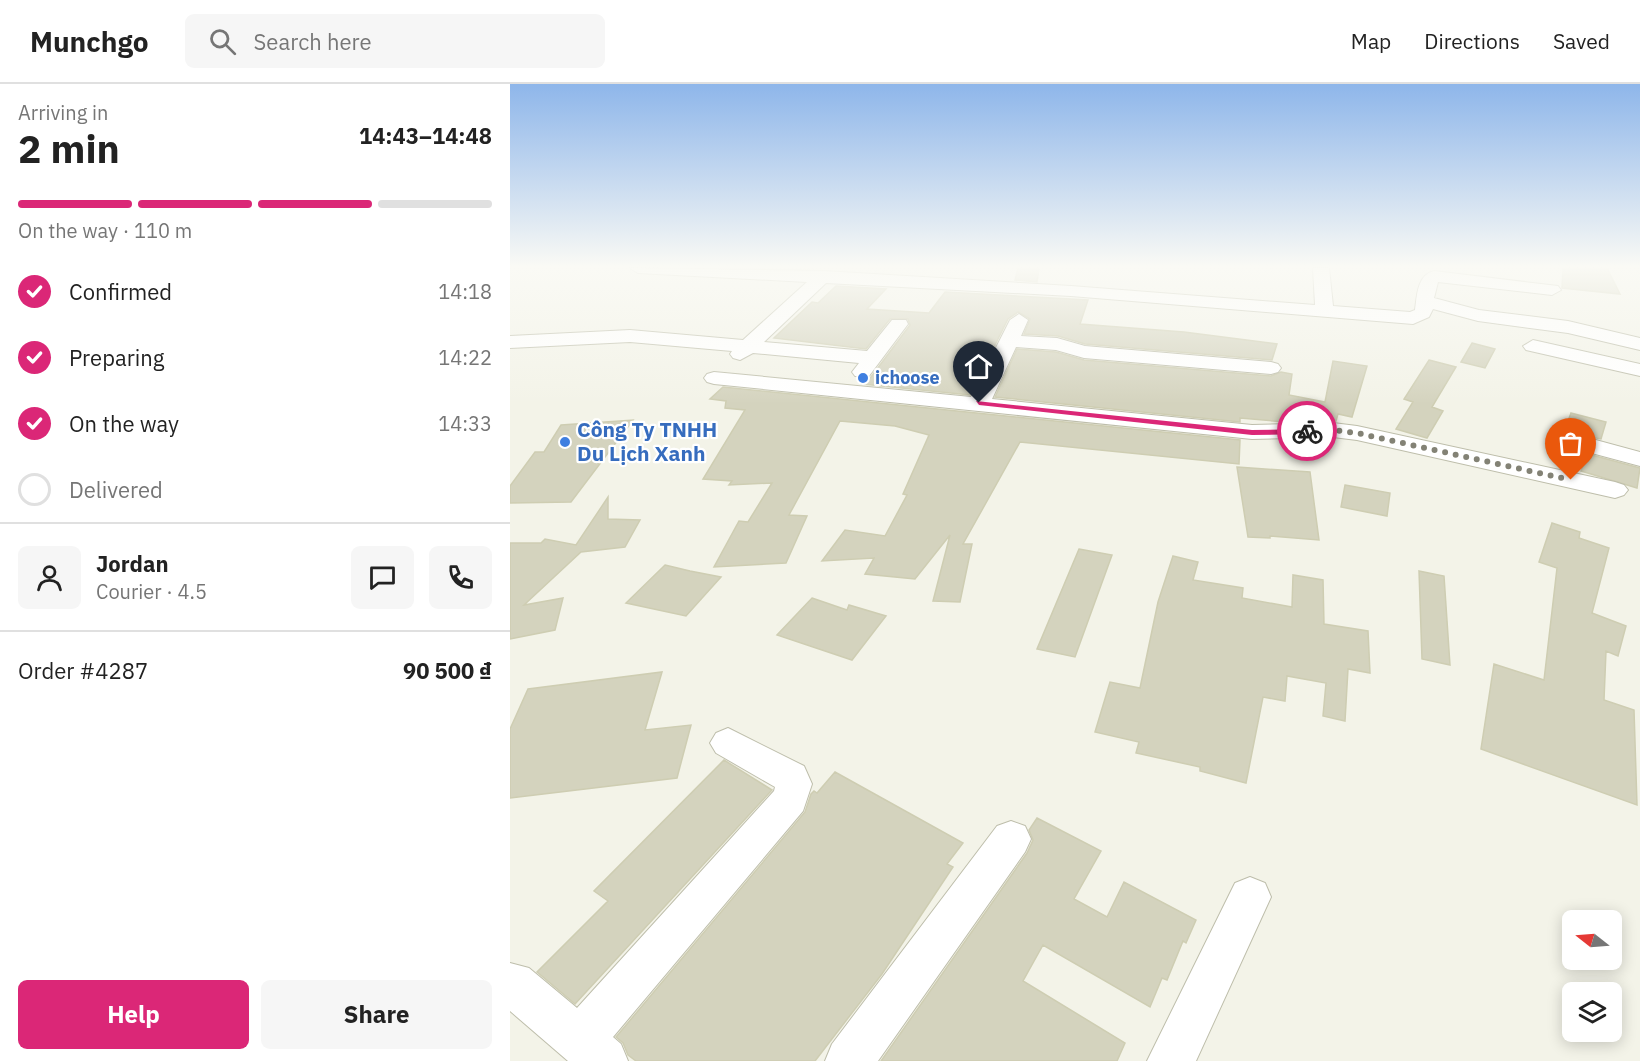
<!DOCTYPE html>
<meta charset="utf-8">
<style>
body{margin:0;font-family:"IBM Plex Sans",sans-serif;background:#f6f6f6;color:#222;height:100vh;display:flex;flex-direction:column;font-size:22px;white-space:nowrap}
*{box-sizing:border-box;margin:0}
p{font-size:20px;color:#767676}
.icon{flex:none;width:33px;height:33px;fill:none;stroke:currentColor;stroke-width:2;stroke-linecap:round;stroke-linejoin:round}
.map{position:relative;flex:1;overflow:hidden}
.drawer{display:flex;flex-direction:column;background:#fff;width:510px}
.drawer>*{flex:none}
.needle{width:39px;rotate:287deg}
.tools{position:absolute;left:1052px;top:826px;display:grid;gap:12px}
.tools a{display:grid;place-items:center;width:60px;height:60px;border-radius:9px;background:#fff;box-shadow:0 3px 15px #0003;font-size:30px}
.pin{position:absolute;display:grid;place-items:center;width:51px;height:51px;color:#fff;margin:-62px -26px;border-radius:50% 50% 50% 0;rotate:-45deg;box-shadow:0 0 6px #0007}
.pin .icon{rotate:45deg}
.courier{position:absolute;display:grid;place-items:center;width:60px;height:60px;margin:-30px;border:4px solid #db2777;border-radius:50%;background:#fff;color:#222;box-shadow:0 2px 8px #0007}
.head em{font-style:normal;font-weight:700}
.head div{display:flex;flex-direction:column-reverse}
.head{display:flex;align-items:center;justify-content:space-between;height:102px;padding:0 18px}
h1{font-size:39px;font-weight:700;line-height:45px}
.bar{display:grid;grid-template-columns:repeat(4,1fr);gap:9px 6px;align-content:center;height:72px;padding:0 18px}
.bar i{height:8px;border-radius:4px;background:#e0e0e0}
.bar .current{background:#db2777}
.bar p{grid-column:span 4}
.line{display:flex;align-items:center;gap:15px;padding:0 18px;border-top:2px solid #e0e0e0}
.line div{flex:1}
.round{display:grid;place-items:center;flex:none;width:63px;height:63px;border-radius:9px;background:#f6f6f6}
ol{padding:0 18px;list-style:none}
li{display:flex;align-items:center;gap:18px;height:66px}
li p{margin-inline-start:auto}
li .icon{padding:6px;border-radius:50%;background:#db2777;color:#fff;stroke-width:4}
li:last-child{color:#767676}
li i{width:33px;height:33px;border:3px solid #e0e0e0;border-radius:50%}
.primary-button{display:flex;gap:12px;margin-top:auto;padding:12px 18px}
.primary-button a{flex:1;height:69px;border-radius:9px;background:#db2777;color:#fff;font-size:24px;font-weight:700;line-height:69px;text-align:center}
.primary-button a+a{background:#f6f6f6;color:#222}
header{display:flex;align-items:center;gap:36px;box-sizing:border-box;height:84px;padding:0 30px;background:#fff;border-bottom:2px solid #e0e0e0}
header strong{font-size:28px}
nav{display:flex;gap:33px;margin-inline-start:auto;font-size:21px}
.search{width:420px;height:54px;background:#f6f6f6;display:flex;align-items:center;gap:15px;box-sizing:border-box;padding:0 21px;border-radius:9px;color:#767676;font-size:22px}
main{display:flex;flex:1;min-height:0}
.map>svg:first-child{display:block}
.building{fill:#d4d3be;stroke:#cecdb2;stroke-width:1.5}
.lines{fill:none;stroke-linecap:round;stroke-linejoin:round}
.street-casing{stroke:#bebeab;stroke-width:2}
.street{fill:#fff;fill-rule:evenodd}
.route{fill:#db2777}
.done{stroke:#838275;stroke-width:6;stroke-dasharray:0 10.8}
.shop-dot{fill:#3f7fe0;stroke:#fff;stroke-width:2}
.labels{text-anchor:middle;stroke-width:4.5;stroke-linejoin:round;paint-order:stroke}
.far-shop-label{font-size:18px;font-weight:bold;fill:#366cbe;stroke:#fff;text-anchor:start}
.shop-label{font-size:21px;font-weight:bold;fill:#366cbe;stroke:#fff;text-anchor:start}
</style>
<header>
<strong>Munchgo</strong>
<div class="search"><svg class="icon" aria-label="search" viewBox="0 0 24 24"><circle cx="10" cy="10" r="6"/><path d="M15 15l6 6"/></svg>Search here</div>
<nav><a>Map</a><a>Directions</a><a>Saved</a></nav>
</header>
<main>
<section class="drawer">
<div class="head"><div><h1>2 min</h1><p>Arriving in</p></div><em>14:43–14:48</em></div>
<div class="bar"><i class="current"></i><i class="current"></i><i class="current"></i><i></i><p>On the way · 110 m</p></div>
<ol>
<li><svg class="icon" aria-label="check" viewBox="0 0 24 24"><path d="M5 12l5 5 9-10"/></svg>Confirmed<p>14:18</p></li>
<li><svg class="icon" aria-label="check" viewBox="0 0 24 24"><path d="M5 12l5 5 9-10"/></svg>Preparing<p>14:22</p></li>
<li><svg class="icon" aria-label="check" viewBox="0 0 24 24"><path d="M5 12l5 5 9-10"/></svg>On the way<p>14:33</p></li>
<li><i></i>Delivered</li>
</ol>
<div class="line" style="height:108px"><a class="round"><svg class="icon" aria-label="person" viewBox="0 0 24 24"><circle cx="12" cy="8" r="4"/><path d="M4 21q1-7 8-7t8 7"/></svg></a><div><b>Jordan</b><p>Courier · 4.5</p></div><a class="round"><svg class="icon" aria-label="chat" viewBox="0 0 24 24"><path d="M4 5h16v11H9l-5 4z"/></svg></a><a class="round"><svg class="icon" aria-label="phone" viewBox="0 0 24 24"><path d="M5 4h4l2 5-3 2q2 4 5 5l2-3 5 2v4C11 20 4 13 5 4z"/></svg></a></div>
<div class="line" style="height:78px"><div>Order #4287</div><b>90 500 ₫</b></div>
<div class="primary-button"><a>Help</a><a>Share</a></div>
</section>
<div class="map">
<svg width="1130" height="977" viewBox="0 0 1130 977">
<rect width="100%" height="100%" fill="#f3f3e8"/>
<!-- building -->
<path class="building" d="M508,184h21l-2,14 -22,-2z
M1053,184h44l13,26 -58,-6z
M326,202l50,3 -19,20 62,4 16,-21 143,8 -8,24 104,8 93,12 -5,16 -187,-16 -27,-8 -34,-2 6,-15 -12,-7 -10,7 -38,76 -108,-11 9,-7 39,-52 -2,-6h-18l-24,30 -92,-11 38,-36 6,1z
M962,259l23,6 -10,19 -24,-6z
M507,265l39,3 28,8 187,16 10,-4 11,2 -3,21 36,7 8,-41 34,5 -15,51 -14,-3 -2,7 -51,1 -45,-4v4l-245,-25z
M919,276l27,7 -24,40 11,4 -16,27 -31,-9 17,-27 -9,-3z
M213,303l517,53 -1,24 -219,-22 -57,102h9l-12,58 -27,-1 17,-66 -35,44 -50,-5 9,-16 -52,3 23,-31 40,6 22,-41 -4,-1 26,-59 -34,-9 -55,-5 -51,94 18,1 -21,47 -72,4 25,-46 9,1 24,-39 -43,2 3,-4 -29,-2 42,-69 -20,-2 1,-7 -16,-2z
M1061,329l35,9 -5,17 -37,-7z
M123,336l-62,82 -61,1v-17l25,-34h9l17,-27z
M1078,370l52,14 -3,20 -56,-17z
M727,383l73,5 9,68 -49,-4v2l-22,-1z
M835,401l45,8 -3,23 -46,-9z
M98,413v22l32,1 -15,27 -44,5 -57,53 39,-7 -8,32 -45,9v-96h31l4,-4 31,6z
M1042,439l28,9 -1,6 30,10 -17,65 34,13 -8,30 -12,-5 -2,49 30,10 3,95 -156,-56 13,-85 50,16 13,-112 -18,-6z
M569,465l33,6 -37,102 -38,-8z
M663,472l25,6 -5,18 50,8 -1,10 50,9 1,-32 30,5 1,44 44,7 2,42 -22,-4 -3,52 -22,-5 3,-33 -39,-7 -2,25 -22,-4 -17,86 -46,-12v-4l-64,-14 3,-11 -44,-10 15,-50 30,6 18,-86z
M155,481l25,6 31,6 -35,39 -60,-13z
M909,487l25,5 6,89 -28,-6z
M302,514l35,12 2,-5 37,11 -34,44 -75,-25z
M152,588l-17,58 46,-5 -14,53 -167,20v-69l18,-40z
M214,676l48,30 -197,214 -38,-32 71,-71 -14,-10z
M325,688l128,71 -16,21 6,3 -71,107 -67,87h-179l-8,-6 -5,-12 -7,-6 189,-225 6,-18 3,-3 3,2z
M527,734l64,33 -27,48 33,18 17,-35 72,38 -10,23 -3,-2 -16,39 -5,-2 -12,29 -107,-62 -20,36 102,62 -8,18h-236l146,-208 6,-13 -4,-10z"/>
<g class="lines">
<defs>
<path id="street" d="M120,184l194,3 247,15 244,19 -2,-37h16l4,38 77,6 5,-2c2,-14 2,-35 19,-39l124,15 3,4 -9,5 -114,-13 -4,16 45,12 89,11 72,17v12l-72,-17 -90,-12 -45,-12 -4,8 -16,7 -342,-28 -245,-13 -62,59 103,9 25,-31h14l2,4 -39,52h-14l-3,-4 7,-9 -106,-10 -13,7 -7,-2 -3,-4 2,-3 -102,-9 -120,6v-12l120,-6 113,10 64,-58 -169,-9z
M509,230l9,6 -7,16 36,2 28,8 186,16 7,2 3,4 -3,4 -7,2 -187,-16 -28,-8 -40,-3 -24,52 260,26 81,-2 24,3 258,56 9,3 4,5 -4,5 -9,3 -258,-58 -24,-3 -81,2 -538,-55 -7,-2 -3,-4 3,-4 7,-2 257,25 39,-77z
M1023,256l107,24v12l-114,-26 -3,-4z
M1071,352l59,16v14l-67,-18 -4,-5 4,-5z
M218,644l76,38 8,18 -9,27 -190,226 8,7 7,17h-60l-58,-50v-48l19,5 48,40 197,-217 1,-4 -59,-34 -6,-10 6,-10z
M501,737l14,5 6,13 -6,13 -147,209h-53l7,-17 165,-218z
M740,793l15,6 6,14 -75,164h-49l88,-178z"/>
</defs>
<!-- street casing -->
<use href="#street" class="street-casing"/>
<!-- street -->
<use href="#street" class="street"/>
</g>
<!-- sky -->
<linearGradient id="sky" x2="0" y2="1"><stop stop-color="#8eb6ea"/><stop offset="0.57" stop-color="#fafaf5"/><stop offset="1" stop-color="#fafaf5" stop-opacity="0"/></linearGradient>
<rect width="1130" height="320" fill="url(#sky)"/>
<!-- route -->
<path class="route" d="M466,317l276,29 55,-1 4,2 -4,3 -55,1 -273,-30z"/>
<g class="lines">
<!-- done -->
<path class="done" d="M797,347l26,-1 24,3 214,47"/>
</g>
<!-- markers -->
<g class="shop-dot">
<circle cx="353" cy="294" r="6"/>
<circle cx="55" cy="358" r="6"/>
</g>
<g class="labels">
<!-- far-shop labels -->
<g class="far-shop-label">
<text x="365" y="300">ichoose</text>
</g>
<!-- shop labels -->
<g class="shop-label">
<text x="67" y="353">Công Ty TNHH<tspan x="67" dy="24">Du Lịch Xanh</tspan></text>
</g>
</g>
</svg>
<div class="tools">
<a><svg class="needle" viewBox="-14 -14 28 28"><path d="M0-13l5 13h-10z" fill="#e53935"/><path d="M0 13l5-13h-10z" fill="#767676"/></svg></a>
<a><svg class="icon" aria-label="layers" viewBox="0 0 24 24"><path d="M12 4l9 5-9 5-9-5zM3 14l9 5 9-5"/></svg></a>
</div>
<div class="pin" style="left:1061px;top:396px;background:#ea580c"><svg class="icon" aria-label="bag" viewBox="0 0 24 24"><path d="M5 8h14l-1 12H6zM9 8a3 3 0 0 1 6 0"/></svg></div>
<div class="pin" style="left:469px;top:319px;background:#1f2937"><svg class="icon" aria-label="home" viewBox="0 0 24 24"><path d="M3 11l9-7 9 7M6 9v11h12V9"/></svg></div>
<div class="courier" style="left:797px;top:347px"><svg class="icon" aria-label="bike" viewBox="0 0 24 24"><circle cx="6" cy="16" r="4"/><circle cx="18" cy="16" r="4"/><path d="M6 16l4-8h5l3 8M10 8l3 8H6M13 5h3"/></svg></div>
</div>
</main>
